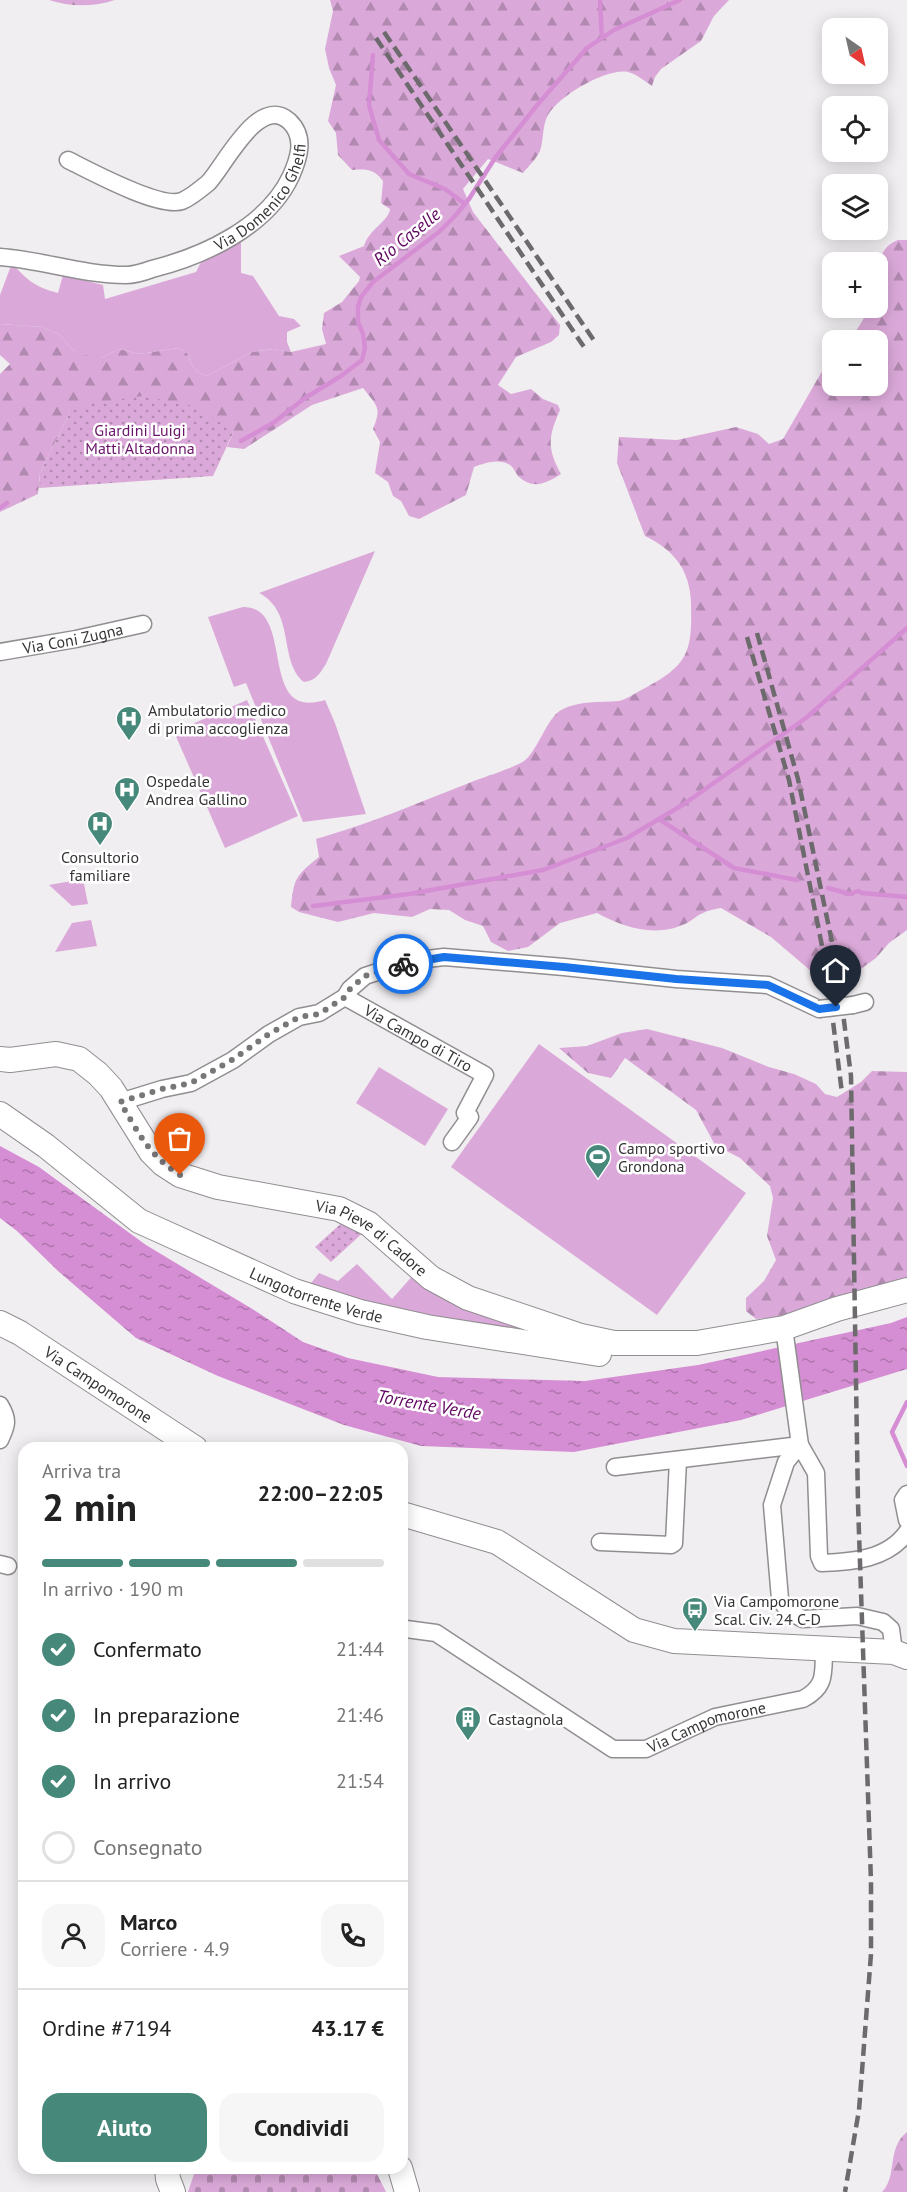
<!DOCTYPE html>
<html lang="it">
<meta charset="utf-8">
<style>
body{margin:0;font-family:"PT Sans",sans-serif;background:#f6f6f6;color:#222;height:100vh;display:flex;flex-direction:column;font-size:22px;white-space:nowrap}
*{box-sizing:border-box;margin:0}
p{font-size:20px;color:#767676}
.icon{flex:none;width:33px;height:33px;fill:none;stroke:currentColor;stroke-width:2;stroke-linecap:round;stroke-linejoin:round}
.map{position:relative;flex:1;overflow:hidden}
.sheet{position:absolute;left:18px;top:1442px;width:390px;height:732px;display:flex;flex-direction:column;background:#fff;border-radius:18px;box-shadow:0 3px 15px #0003}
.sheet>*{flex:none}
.needle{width:39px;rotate:146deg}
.buttons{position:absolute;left:822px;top:18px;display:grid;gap:12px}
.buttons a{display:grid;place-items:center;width:66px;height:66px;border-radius:12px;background:#fff;box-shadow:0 3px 15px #0003;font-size:30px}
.pin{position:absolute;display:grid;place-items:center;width:51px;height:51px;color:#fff;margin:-62px -26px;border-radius:50% 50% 50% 0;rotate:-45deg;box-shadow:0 0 6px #0007}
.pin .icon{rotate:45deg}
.courier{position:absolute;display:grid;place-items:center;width:60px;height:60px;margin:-30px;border:4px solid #1a73e8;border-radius:50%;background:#fff;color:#222;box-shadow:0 2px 8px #0007}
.head em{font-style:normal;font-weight:800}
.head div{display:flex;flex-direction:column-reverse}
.head{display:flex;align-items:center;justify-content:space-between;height:102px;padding:0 24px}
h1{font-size:39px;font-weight:800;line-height:45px}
.bar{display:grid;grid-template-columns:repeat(4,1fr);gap:9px 6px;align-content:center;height:72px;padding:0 24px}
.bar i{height:8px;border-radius:4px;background:#e0e0e0}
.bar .selected{background:#46887a}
.bar p{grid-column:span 4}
.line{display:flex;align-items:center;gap:15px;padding:0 24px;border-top:2px solid #e0e0e0}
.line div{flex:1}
.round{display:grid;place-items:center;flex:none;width:63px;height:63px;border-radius:18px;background:#f6f6f6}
ol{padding:0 24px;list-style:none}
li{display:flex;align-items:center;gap:18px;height:66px}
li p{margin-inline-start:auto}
li .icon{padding:6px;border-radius:50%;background:#46887a;color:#fff;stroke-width:4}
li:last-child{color:#767676}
li i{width:33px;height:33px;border:3px solid #e0e0e0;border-radius:50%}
.cta{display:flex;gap:12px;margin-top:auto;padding:12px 24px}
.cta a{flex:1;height:69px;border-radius:18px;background:#46887a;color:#fff;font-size:24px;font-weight:800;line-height:69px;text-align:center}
.cta a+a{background:#f6f6f6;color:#222}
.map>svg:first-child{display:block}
.grass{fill:#dba9d9}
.forest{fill:url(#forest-firs)}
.cemetery{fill:url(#cemetery-stones)}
.park{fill:url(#park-dots)}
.water{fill:url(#water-ripples)}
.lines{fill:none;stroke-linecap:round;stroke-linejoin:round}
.stream{stroke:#d58ed3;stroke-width:4.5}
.street-casing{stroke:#918e91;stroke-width:19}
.secondary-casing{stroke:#918e91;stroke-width:26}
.street{stroke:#fff;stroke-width:16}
.secondary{stroke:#fff;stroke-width:24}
.rail{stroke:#6c6a6c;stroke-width:4.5;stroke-dasharray:12 6;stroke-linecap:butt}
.street-bridge-casing{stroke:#918e91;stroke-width:19;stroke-linecap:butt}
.street-bridge{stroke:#fff;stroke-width:16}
.done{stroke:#787678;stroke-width:6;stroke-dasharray:0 10.8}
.route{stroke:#1a73e8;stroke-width:8}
.labels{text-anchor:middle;stroke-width:5;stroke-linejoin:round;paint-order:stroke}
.street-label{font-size:16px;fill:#373537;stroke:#fff}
.park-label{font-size:16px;fill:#69146a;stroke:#fff}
.poi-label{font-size:16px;fill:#373537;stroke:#fff;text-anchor:start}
.water-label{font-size:18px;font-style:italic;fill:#610762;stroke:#fff}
</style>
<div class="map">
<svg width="907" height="2192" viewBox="0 0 907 2192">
<defs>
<pattern id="forest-firs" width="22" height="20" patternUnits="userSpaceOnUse" patternTransform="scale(1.5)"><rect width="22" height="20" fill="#dba9d9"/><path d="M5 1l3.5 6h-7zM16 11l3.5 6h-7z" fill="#b28ab1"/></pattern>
<pattern id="cemetery-stones" width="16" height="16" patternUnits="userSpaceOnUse" patternTransform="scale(1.5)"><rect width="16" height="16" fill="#dba9d9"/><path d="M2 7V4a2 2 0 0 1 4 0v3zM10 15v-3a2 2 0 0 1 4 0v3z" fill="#b28ab1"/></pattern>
<pattern id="park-dots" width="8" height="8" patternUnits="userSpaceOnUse" patternTransform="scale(1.5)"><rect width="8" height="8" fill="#dba9d9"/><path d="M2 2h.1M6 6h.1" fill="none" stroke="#b28ab1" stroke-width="1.8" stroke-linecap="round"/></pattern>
<pattern id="water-ripples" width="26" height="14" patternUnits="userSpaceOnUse" patternTransform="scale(1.5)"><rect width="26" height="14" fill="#d58ed3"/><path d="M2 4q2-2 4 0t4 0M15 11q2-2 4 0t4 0" fill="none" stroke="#ae75ac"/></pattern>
</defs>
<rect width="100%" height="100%" fill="#f1eef1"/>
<!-- grass -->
<path class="grass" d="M241,240v33l12,3 26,40 15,3 7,7 -14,6v10l4,10 -19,-3 -20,3 -45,24c-12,-4 -16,-9 -19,-22l-9,-6 -40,6 -20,-5 -18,9h-10l-18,-8 -13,-15 -18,-8 -42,-3v-29l12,-32c16,18 23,24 46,30l5,-18 40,10 2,14 91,-27 7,-14z
M375,551l-49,113c-6,9 -10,17 -22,18 -26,-21 -8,-70 -45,-89z
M243,607c54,-1 13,115 82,93l10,23 31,91 -63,8 -57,-139 -12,4 -26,-70z
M247,700l51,116 -73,32 -51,-116z
M83,879l5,25 -16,2 -23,-21z
M91,920l6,26 -42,6 17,-29z
M539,1044l207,149 -89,122 -206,-148z
M379,1067l69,42 -23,37 -69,-43z
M357,1264l35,35 23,-26 165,68 -143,-17 -130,-36 12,-15 19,8z"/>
<!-- forest -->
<path class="forest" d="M49,0h66c-21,7 -45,7 -66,0z
M330,0h399l-15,16 -13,25 -40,28 -6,8 -3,9c-7,-5 -16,-12 -24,-14 -22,-4 -69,24 -80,43 -6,11 -4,24 -8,36 -4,8 -11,15 -17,22l-35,-14 -25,30 10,23 87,113 -1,10 -8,7 -35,15 -18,28 13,9 20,-5 12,10 15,6 2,5c-12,27 -13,38 1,64 -14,9 -27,16 -42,3 -3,-3 -5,-9 -9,-12 -11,-7 -25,-2 -36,2l-8,28 -47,24 -10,-3 -8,-15 -8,-5 -5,-14 -13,-9 5,-31 -7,-13c9,-22 4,-23 -10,-41l-51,17 -68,44 -17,-2 7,-16 -164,-19 -30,61 -2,21 -38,18v-138l10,-10 -10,-9v-31l42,3 18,8 13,15 18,7 10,1 18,-9 20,5 40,-6 9,6c3,13 7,18 19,22l45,-24 21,-3 18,3 35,-8 -4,-15 2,-16 18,-11 17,-21 1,-4 -21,-21 25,-10c5,-17 25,-25 26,-37l-9,-6 2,-22c-9,-12 -16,-12 -31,-11l-14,-15 -2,-22 -8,-12 8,-36 -7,-17 -4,-19 8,-38z
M898,240h9v690l-18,13 -13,15 -32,23 -33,-10 -40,-34 -50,-29c-5,1 -12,2 -18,5 -6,2 -10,7 -16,10 -30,15 -63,5 -90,-10l-37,10 -32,24 -20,4 -17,-9 -8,-16 -18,-6 -16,-10 -19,-1 -18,8 -38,-4 -36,9 -39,-10 -8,-5c3,-30 5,-31 28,-50l-3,-18c53,-15 102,-36 153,-56 15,-6 42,-14 55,-22 13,-9 23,-43 37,-51 19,-10 38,-7 58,-9 9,-2 19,-10 28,-14 43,-23 45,-38 44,-84 -1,-33 -17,-53 -46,-67l-28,-73 2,-26 58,3 59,-13 22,7 11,10 14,-5 49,-85v32h46v-46h-28l13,-20 4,-12h11c0,-23 -6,-59 20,-68z
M647,1029l75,19 47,19 25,7 22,10 9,10 12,3 24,-15 11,-11 35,1v208l-126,37 -25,2 -10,-8v-13l18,-17 12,-21 -9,-24 6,-38 -3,-12 -30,-28 -25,-13 -19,-35 -71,-52 -14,20 -23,-5 -29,-25 28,-2 35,-13z
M907,2132v60h-25c16,-16 4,-43 25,-60z"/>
<!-- cemetery -->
<path class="cemetery" d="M196,2168h178l12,24h-198z"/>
<!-- park -->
<path class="park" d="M143,396l50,10 41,25 -21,45 -174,12 1,-15 30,-61 22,-9z
M347,1218l19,12 -35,32 -16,-15z"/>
<!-- water -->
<path class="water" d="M0,1146l39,21 107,78 108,65 49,32 45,16 90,19 147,4 113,-16 193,-42 16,-6v52l-166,51 -167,32 -153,-6 -77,-21 -126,-49 -82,-38 -78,-67 -41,-40 -17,-13z"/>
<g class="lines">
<!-- stream -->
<path class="stream" d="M600,0l2,38
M373,55l-4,50 10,35 30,34 36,15 20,15
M241,441l32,-18 32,-25 36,-22 21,-16 3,-12 -2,-14 -5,-12v-15l3,-10 12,-15 66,-50 16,-16 14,-17 26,-41 43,-54 49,-56 27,-18 66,-30
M0,508l7,-5
M659,819l75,49 63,12
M828,888l22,6 8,-3 4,2 45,4
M313,906l96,-12 134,-24 84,-32 57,-34 122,-86 101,-90
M907,1402l-15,30 15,34"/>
<defs>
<g id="street">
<path id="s1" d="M0,257c42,3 83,18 126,18 8,0 18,-3 26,-6 52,-13 115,-42 139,-93 8,-18 15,-39 -2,-55 -31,-27 -65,46 -81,62 -6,5 -19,15 -26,18 -22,8 -92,-30 -114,-41"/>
<path id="s2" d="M0,652l76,-13 67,-15"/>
<path id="s3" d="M345,997l140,78 -20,38 5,4 -18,25"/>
<path d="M853,1005l12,-3"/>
<path d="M120,1102l42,-13 29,-6 42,-23 36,-26 30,-17 20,-4 26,-16 5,-8 15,-13 46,-15 33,-4 120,10 112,12 92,6 51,24"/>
<path d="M784,1328l16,117 -14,17 -14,43 8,94 8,12 15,8 54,-3 26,6 8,7 3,23"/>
<path d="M0,1405c9,15 7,20 0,35"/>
<path d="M800,1445l16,28 3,83 3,7c31,-1 66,-4 85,-31"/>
<path d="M615,1467l185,-22"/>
<path d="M907,1494l-4,6 4,20"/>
<path d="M600,1542l71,3 3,-2 4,-83"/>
<path d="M0,1564l8,2"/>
<path id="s4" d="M406,1629l30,4 177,116h33l69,-32 88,-18c24,-13 20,-26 21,-50"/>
</g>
<g id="secondary">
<path id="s5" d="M0,1059l10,1 46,-6 23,5 19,15 13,14 40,64 12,12 17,11 38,12 121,22 30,15 62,54 37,20 113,38 33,7h83l87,-15 53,-19 70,-19"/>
<path id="s6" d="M0,1114l46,32 93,75 155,70 66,21 67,15 172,27"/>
<path id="s7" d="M0,1323l20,10 175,115"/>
<path d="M402,1514l95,28 137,88 40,11 220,11 13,5"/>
<path d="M167,2168l1,11 5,13"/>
<path d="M400,2168l7,24"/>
</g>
</defs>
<!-- street casing -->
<use href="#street" class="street-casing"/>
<!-- secondary casing -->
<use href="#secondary" class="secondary-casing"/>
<!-- street -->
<use href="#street" class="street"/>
<!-- secondary -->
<use href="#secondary" class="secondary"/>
<!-- rail -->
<path class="rail" d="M384,32l211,310
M376,38l210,312
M757,633l41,146 39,187 14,110 7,428 13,378v72l-12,156 -14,82
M747,637l42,143 37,186 16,127"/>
<defs>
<path id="street-bridge" d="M819,1009l34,-4"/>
</defs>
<!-- street-bridge casing -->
<use href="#street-bridge" class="street-bridge-casing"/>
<!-- street-bridge -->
<use href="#street-bridge" class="street-bridge"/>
</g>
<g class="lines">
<!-- done -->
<path class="done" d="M180,1175c-32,-20 -41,-42 -60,-73l42,-13 29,-6 41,-23 37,-26 30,-17 20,-3 26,-17 5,-8 15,-13 38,-12"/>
<!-- route -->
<path class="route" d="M403,964l41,-7 120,10 112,12 92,6 51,24 17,-2"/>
</g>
<!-- icons -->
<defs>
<symbol id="hospital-pin" viewBox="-11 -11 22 30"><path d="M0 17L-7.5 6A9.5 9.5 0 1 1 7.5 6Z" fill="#46887a" stroke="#fff"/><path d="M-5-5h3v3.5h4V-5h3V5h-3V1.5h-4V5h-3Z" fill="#fff"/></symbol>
<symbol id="stadium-pin" viewBox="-11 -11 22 30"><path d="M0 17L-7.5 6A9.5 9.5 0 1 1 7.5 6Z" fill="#46887a" stroke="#fff"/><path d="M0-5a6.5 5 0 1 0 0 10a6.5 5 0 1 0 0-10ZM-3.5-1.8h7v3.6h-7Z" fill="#fff"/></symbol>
<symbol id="bus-pin" viewBox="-11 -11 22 30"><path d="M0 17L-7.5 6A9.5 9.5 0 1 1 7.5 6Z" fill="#46887a" stroke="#fff"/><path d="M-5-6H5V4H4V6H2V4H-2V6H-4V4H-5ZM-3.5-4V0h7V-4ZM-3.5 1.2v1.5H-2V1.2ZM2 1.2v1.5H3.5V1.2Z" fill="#fff"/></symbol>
<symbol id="building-pin" viewBox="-11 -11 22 30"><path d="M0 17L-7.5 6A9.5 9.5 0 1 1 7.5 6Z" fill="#46887a" stroke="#fff"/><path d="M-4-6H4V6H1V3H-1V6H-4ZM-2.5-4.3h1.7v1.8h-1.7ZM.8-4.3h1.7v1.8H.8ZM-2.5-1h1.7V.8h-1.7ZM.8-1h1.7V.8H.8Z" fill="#fff"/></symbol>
</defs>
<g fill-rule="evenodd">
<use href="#hospital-pin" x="114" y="704" width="30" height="40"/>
<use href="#hospital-pin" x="112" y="775" width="30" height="40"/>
<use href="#hospital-pin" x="85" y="809" width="30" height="40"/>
<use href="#stadium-pin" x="583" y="1142" width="30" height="40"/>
<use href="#bus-pin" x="680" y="1595" width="30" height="40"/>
<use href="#building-pin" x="453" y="1704" width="30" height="40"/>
</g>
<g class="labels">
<!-- street labels -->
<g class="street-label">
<text dy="6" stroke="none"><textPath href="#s1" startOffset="291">Via Domenico Ghelfi</textPath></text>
<text dy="6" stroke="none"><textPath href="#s2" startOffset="74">Via Coni Zugna</textPath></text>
<text dy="6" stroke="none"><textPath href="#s3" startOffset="84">Via Campo di Tiro</textPath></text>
<text dy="6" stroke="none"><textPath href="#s5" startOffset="441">Via Pieve di Cadore</textPath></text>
<text dy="6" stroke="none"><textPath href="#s6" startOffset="368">Lungotorrente Verde</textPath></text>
<text dy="6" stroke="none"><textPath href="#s7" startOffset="116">Via Campomorone</textPath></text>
<text dy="6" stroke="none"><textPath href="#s4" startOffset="340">Via Campomorone</textPath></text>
</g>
<!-- park labels -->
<g class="park-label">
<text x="140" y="436">Giardini Luigi<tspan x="140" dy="18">Matti Altadonna</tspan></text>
</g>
<!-- poi labels -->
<g class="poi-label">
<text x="148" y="716">Ambulatorio medico<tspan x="148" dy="18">di prima accoglienza</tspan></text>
<text x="146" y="787">Ospedale<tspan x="146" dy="18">Andrea Gallino</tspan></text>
<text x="100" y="863" text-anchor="middle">Consultorio<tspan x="100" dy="18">familiare</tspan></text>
<text x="618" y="1154">Campo sportivo<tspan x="618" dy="18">Grondona</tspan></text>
<text x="714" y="1607">Via Campomorone<tspan x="714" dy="18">Scal. Civ. 24 C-D</tspan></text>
<text x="488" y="1725">Castagnola</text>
</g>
<!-- water labels -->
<g class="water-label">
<text transform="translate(407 237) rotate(-39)" y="6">Rio Caselle</text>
<text transform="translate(429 1405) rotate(10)" y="6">Torrente Verde</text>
</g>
</g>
</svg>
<div class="buttons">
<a><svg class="needle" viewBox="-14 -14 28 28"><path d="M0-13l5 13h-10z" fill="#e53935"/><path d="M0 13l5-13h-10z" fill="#767676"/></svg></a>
<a><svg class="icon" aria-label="locate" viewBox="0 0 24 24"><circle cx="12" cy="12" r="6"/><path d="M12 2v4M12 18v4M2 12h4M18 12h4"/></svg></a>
<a><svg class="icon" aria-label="layers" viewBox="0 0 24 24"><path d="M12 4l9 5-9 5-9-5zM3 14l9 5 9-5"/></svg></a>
<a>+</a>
<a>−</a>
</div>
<div class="pin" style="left:180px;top:1175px;background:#ea580c"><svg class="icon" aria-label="bag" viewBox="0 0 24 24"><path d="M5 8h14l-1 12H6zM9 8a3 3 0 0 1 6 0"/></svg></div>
<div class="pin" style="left:836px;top:1007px;background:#1f2937"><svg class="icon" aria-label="home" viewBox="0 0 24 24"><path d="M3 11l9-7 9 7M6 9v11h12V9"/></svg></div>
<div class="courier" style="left:403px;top:964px"><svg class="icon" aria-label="bike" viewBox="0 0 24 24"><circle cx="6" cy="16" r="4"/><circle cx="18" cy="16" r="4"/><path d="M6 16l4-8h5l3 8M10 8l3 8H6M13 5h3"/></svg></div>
<section class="sheet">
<div class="head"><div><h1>2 min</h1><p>Arriva tra</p></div><em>22:00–22:05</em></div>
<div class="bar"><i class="selected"></i><i class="selected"></i><i class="selected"></i><i></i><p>In arrivo · 190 m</p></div>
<ol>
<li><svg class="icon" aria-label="check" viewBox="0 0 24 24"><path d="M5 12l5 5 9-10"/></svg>Confermato<p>21:44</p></li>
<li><svg class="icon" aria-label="check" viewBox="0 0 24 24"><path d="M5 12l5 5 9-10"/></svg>In preparazione<p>21:46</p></li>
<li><svg class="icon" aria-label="check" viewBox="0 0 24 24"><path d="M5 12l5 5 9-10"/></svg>In arrivo<p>21:54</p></li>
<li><i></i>Consegnato</li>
</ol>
<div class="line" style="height:108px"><a class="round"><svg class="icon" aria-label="person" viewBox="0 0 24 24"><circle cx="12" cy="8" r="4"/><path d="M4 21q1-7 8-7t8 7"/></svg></a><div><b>Marco</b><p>Corriere · 4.9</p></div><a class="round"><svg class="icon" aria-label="phone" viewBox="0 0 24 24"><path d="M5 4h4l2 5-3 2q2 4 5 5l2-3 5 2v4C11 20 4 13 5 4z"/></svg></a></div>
<div class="line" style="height:78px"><div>Ordine #7194</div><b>43.17 €</b></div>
<div class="cta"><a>Aiuto</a><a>Condividi</a></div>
</section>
</div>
